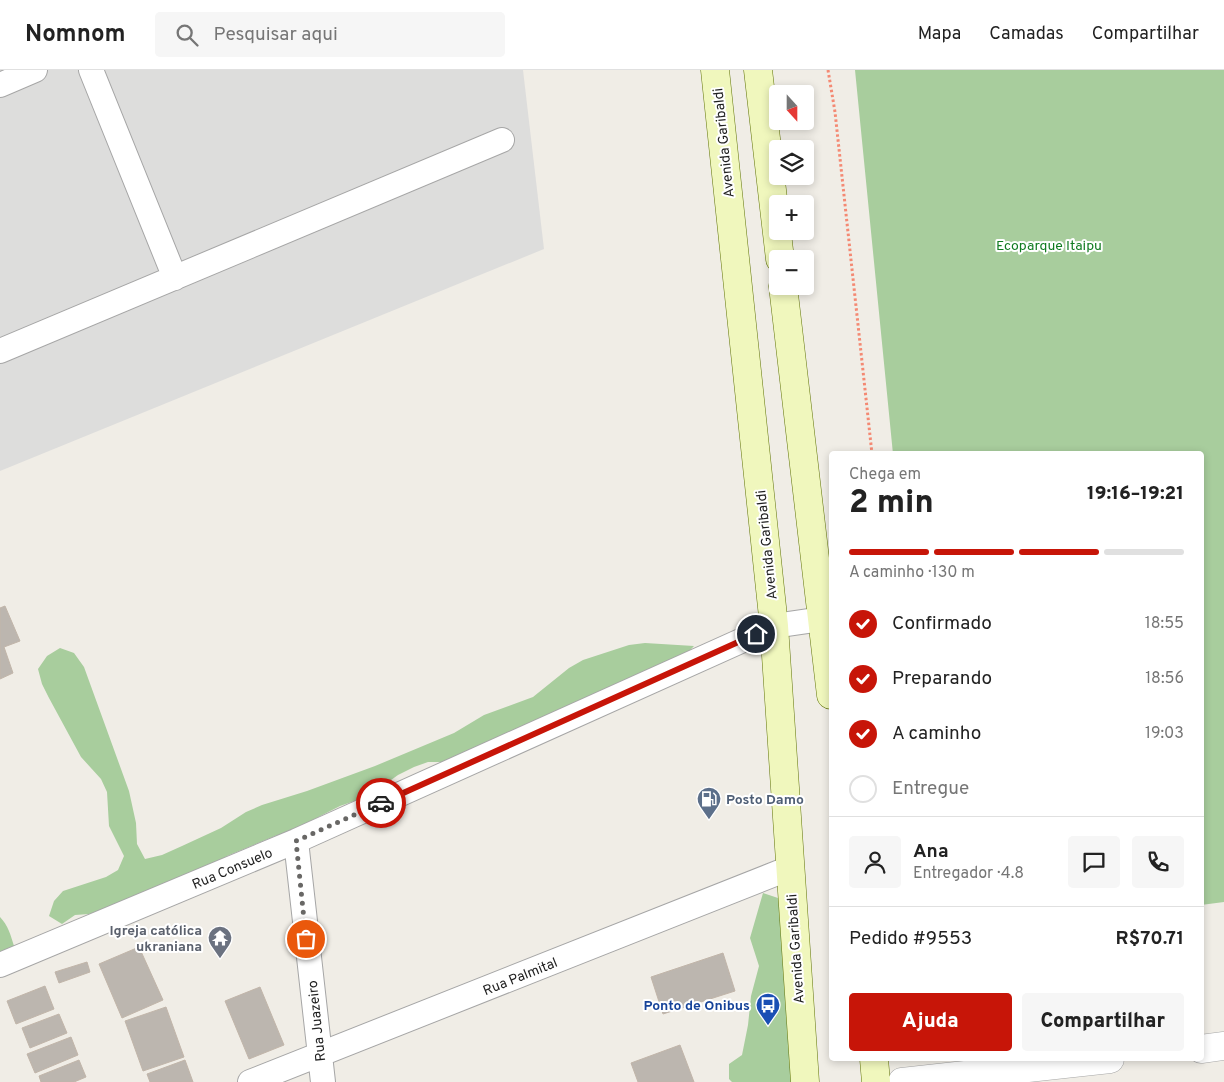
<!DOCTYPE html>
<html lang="pt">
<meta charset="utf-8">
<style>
body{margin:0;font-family:Overpass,sans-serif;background:#f6f6f6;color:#222;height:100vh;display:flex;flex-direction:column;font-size:19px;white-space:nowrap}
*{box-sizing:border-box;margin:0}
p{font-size:16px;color:#767676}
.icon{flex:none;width:28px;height:28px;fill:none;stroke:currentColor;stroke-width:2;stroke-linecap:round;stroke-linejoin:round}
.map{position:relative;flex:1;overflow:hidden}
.panel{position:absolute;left:829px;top:381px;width:375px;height:610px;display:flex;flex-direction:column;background:#fff;border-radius:5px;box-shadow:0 2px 8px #0003}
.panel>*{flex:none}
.needle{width:32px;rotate:159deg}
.tools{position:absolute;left:769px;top:15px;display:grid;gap:10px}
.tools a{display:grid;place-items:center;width:45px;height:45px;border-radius:5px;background:#fff;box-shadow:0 2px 8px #0003;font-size:25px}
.pin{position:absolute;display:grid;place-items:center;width:42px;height:42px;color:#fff;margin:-21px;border:2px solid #fff;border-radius:50%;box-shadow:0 1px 5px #0007}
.courier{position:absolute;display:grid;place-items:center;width:50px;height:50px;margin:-25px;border:4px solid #c71508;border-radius:50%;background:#fff;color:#222;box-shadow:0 1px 6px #0007}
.summary em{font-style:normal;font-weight:800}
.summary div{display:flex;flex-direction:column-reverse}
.summary{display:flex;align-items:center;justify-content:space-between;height:85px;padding:0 20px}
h1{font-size:32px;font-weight:800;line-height:38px}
.bar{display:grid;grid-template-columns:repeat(4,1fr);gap:8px 5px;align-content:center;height:60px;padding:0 20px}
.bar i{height:6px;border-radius:4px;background:#e0e0e0}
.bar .selected{background:#c71508}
.bar p{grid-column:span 4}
.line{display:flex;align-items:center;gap:12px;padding:0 20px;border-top:1px solid #e0e0e0}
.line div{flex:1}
.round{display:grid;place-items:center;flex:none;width:52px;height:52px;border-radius:5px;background:#f6f6f6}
ol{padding:0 20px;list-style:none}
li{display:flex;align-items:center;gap:15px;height:55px}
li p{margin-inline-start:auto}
li .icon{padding:5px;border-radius:50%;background:#c71508;color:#fff;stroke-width:4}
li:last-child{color:#767676}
li i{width:28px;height:28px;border:2px solid #e0e0e0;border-radius:50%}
.action{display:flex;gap:10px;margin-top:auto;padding:10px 20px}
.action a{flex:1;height:58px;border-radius:5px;background:#c71508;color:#fff;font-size:20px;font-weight:800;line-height:58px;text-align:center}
.action a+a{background:#f6f6f6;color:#222}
header{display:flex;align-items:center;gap:30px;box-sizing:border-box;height:70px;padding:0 25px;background:#fff;border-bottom:1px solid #e0e0e0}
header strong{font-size:24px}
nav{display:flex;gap:28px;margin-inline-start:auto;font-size:18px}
.search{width:350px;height:45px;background:#f6f6f6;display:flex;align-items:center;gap:12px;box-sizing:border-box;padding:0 18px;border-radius:5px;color:#767676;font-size:19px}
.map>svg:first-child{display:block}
.residential{fill:#dddddc}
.forest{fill:#a8cd9d}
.building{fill:#bcb6af;stroke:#c1b5a9}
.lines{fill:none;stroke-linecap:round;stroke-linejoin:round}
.minor-casing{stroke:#a6a6a6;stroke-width:26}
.tertiary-casing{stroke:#a6a6a6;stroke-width:29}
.secondary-casing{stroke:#617409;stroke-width:29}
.path{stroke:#f48973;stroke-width:3;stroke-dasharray:2.5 2.5;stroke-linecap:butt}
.minor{stroke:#fff;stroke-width:24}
.tertiary{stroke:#fff;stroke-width:28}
.secondary{stroke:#f0f7bd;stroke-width:28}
.done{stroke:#686765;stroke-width:5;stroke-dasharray:0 9}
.route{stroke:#c71508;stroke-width:6}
.labels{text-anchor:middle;stroke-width:4;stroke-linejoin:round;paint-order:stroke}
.street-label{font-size:14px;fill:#1f1f1f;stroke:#fff}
.park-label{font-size:14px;fill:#107b20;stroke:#fff}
.service-label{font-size:14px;font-weight:bold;fill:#4e5e75;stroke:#fff;text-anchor:start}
.worship-label{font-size:14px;font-weight:bold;fill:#5b616d;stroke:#fff;text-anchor:end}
.transit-label{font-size:14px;font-weight:bold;fill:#164399;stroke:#fff;text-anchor:end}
</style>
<header>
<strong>Nomnom</strong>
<div class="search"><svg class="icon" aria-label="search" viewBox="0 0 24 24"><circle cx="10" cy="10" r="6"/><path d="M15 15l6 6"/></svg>Pesquisar aqui</div>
<nav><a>Mapa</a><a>Camadas</a><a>Compartilhar</a></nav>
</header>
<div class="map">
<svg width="1224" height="1012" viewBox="0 0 1224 1012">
<rect width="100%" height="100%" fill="#f0ede6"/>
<!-- residential -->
<path class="residential" d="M0,0h523l21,179 -544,222z"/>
<!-- forest -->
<path class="forest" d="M855,0h369v832l-23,3v-451h-308z
M645,573l49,3 -18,19 -232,97h-16l-14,5 -16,8 -29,21 -29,10 -49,25 -16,5 -48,20 -16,10 -92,36 -14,8 -16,4 -14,1 -13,9 -13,-8 5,-15 9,-10 43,-14 12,-7 6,-14 -15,-30 -2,-34 -6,-13 -20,-22 -32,-59 -7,-14 -4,-15 9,-13 13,-8 14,5 10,14 45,124 7,32 1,21 8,15 17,-4 20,-9 39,-18 25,-16 16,-7 45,-14 68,-25 79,-33 30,-18 49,-18 36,-29 14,-8 46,-15z
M763,823l15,5 10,11 12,173h-68l-3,-3v-15l13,-9 6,-30 3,-29 8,-30 -9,-28z
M0,847c8,8 11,19 14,29l-14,11z"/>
<!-- building -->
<path class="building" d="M5,536l15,35 -16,6 9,26 -13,6v-71z
M139,877l24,53 -41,18 -23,-54z
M723,883l12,38 -72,23 -12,-37z
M87,892l3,10 -31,11 -4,-11z
M45,916l9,23 -38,15 -9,-23z
M260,917l24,58 -35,14 -24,-58z
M166,937l18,50 -41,14 -18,-50z
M59,944l8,19 -37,15 -8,-20z
M71,967l7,18 -43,18 -8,-19z
M680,975l14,37h-56l-7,-19z
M79,990l7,17 -12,5h-33l-2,-6z
M185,990l8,22h-43l-3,-8z"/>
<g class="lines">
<defs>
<path id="minor" d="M91,0l84,208
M0,15l35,-15
M0,281l502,-211
M296,771l27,241
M0,895l296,-124 478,-215 48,-7
M250,1012l540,-214"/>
<path id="tertiary" d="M1201,979l23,-3
M902,1012l208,-23"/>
<path id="secondary" d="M715,0l59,556 31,456
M758,0l22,189
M783,216l48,409
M874,989l2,23"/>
</defs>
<!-- minor casing -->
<use href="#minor" class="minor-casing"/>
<!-- tertiary casing -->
<use href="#tertiary" class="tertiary-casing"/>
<!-- secondary casing -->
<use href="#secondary" class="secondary-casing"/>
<!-- path -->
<path class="path" d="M828,0l7,42 37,342"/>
<!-- minor -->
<use href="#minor" class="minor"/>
<!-- tertiary -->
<use href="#tertiary" class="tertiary"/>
<!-- secondary -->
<use href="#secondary" class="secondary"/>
</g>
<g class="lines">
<!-- done -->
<path class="done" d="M306,869l-10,-98 85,-38"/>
<!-- route -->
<path class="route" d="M381,733l375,-169"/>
</g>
<!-- icons -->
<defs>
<symbol id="fuel-pin" viewBox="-11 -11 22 30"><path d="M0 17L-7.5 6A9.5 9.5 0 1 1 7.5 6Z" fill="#5c6f8a" stroke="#fff"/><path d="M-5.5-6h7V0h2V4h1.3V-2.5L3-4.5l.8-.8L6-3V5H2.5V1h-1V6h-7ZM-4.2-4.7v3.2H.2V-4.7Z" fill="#fff"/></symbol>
<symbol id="temple-pin" viewBox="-11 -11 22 30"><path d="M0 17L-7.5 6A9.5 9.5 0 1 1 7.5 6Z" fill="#6b7280" stroke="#fff"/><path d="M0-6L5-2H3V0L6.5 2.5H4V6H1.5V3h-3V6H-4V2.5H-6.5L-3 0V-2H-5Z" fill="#fff"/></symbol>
<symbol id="bus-pin" viewBox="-11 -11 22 30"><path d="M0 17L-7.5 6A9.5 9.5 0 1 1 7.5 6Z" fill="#1a4fb4" stroke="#fff"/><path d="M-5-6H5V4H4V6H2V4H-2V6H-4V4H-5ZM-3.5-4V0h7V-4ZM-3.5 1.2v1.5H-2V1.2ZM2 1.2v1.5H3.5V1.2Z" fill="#fff"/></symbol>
</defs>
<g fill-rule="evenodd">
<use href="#fuel-pin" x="695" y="715" width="28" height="38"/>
<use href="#temple-pin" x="206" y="854" width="28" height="38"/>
<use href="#bus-pin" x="754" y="921" width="28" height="38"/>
</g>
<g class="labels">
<!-- street labels -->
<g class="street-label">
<text transform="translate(723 73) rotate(-96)" y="5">Avenida Garibaldi</text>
<text transform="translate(766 475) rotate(-96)" y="5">Avenida Garibaldi</text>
<text transform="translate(232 798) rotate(-23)" y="5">Rua Consuelo</text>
<text transform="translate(795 879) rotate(-94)" y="5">Avenida Garibaldi</text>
<text transform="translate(520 906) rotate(-22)" y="5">Rua Palmital</text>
<text transform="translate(316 951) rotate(-96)" y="5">Rua Juazeiro</text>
</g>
<!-- park labels -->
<g class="park-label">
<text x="1049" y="180">Ecoparque Itaipu</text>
</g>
<!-- service labels -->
<g class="service-label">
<text x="726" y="734">Posto Damo</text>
</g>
<!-- worship labels -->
<g class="worship-label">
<text x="202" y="865">Igreja católica<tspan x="202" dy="16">ukraniana</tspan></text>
</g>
<!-- transit labels -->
<g class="transit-label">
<text x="750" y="940">Ponto de Onibus</text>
</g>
</g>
</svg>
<div class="tools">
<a><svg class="needle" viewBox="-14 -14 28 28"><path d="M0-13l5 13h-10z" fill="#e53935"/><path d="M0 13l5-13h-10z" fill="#767676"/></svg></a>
<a><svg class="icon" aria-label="layers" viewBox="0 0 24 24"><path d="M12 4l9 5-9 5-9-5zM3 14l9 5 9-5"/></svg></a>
<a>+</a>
<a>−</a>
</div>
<div class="pin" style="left:306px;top:869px;background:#ea580c"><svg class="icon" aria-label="bag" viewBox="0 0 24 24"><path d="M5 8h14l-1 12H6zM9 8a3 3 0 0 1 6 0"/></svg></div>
<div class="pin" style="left:756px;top:564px;background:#1f2937"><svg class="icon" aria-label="home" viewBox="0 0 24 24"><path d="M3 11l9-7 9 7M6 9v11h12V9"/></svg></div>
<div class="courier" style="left:381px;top:733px"><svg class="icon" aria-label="car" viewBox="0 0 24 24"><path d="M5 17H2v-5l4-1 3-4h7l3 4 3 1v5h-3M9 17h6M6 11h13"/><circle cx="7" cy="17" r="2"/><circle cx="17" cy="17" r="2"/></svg></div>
<section class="panel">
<div class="summary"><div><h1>2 min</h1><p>Chega em</p></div><em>19:16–19:21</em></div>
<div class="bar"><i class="selected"></i><i class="selected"></i><i class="selected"></i><i></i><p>A caminho · 130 m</p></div>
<ol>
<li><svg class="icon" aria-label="check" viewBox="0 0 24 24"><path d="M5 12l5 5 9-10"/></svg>Confirmado<p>18:55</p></li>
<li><svg class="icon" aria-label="check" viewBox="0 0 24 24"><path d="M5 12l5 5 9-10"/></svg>Preparando<p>18:56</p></li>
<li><svg class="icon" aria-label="check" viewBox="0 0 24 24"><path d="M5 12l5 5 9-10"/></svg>A caminho<p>19:03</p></li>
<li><i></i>Entregue</li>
</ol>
<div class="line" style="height:90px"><a class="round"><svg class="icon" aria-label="person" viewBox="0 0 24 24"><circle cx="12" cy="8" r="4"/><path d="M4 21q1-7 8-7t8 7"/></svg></a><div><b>Ana</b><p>Entregador · 4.8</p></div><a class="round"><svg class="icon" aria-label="chat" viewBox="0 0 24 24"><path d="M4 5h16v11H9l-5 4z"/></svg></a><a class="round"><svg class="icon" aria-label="phone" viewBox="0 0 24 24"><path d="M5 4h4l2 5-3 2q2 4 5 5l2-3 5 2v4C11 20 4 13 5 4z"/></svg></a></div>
<div class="line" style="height:65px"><div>Pedido #9553</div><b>R$70.71</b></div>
<div class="action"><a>Ajuda</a><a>Compartilhar</a></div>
</section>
</div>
